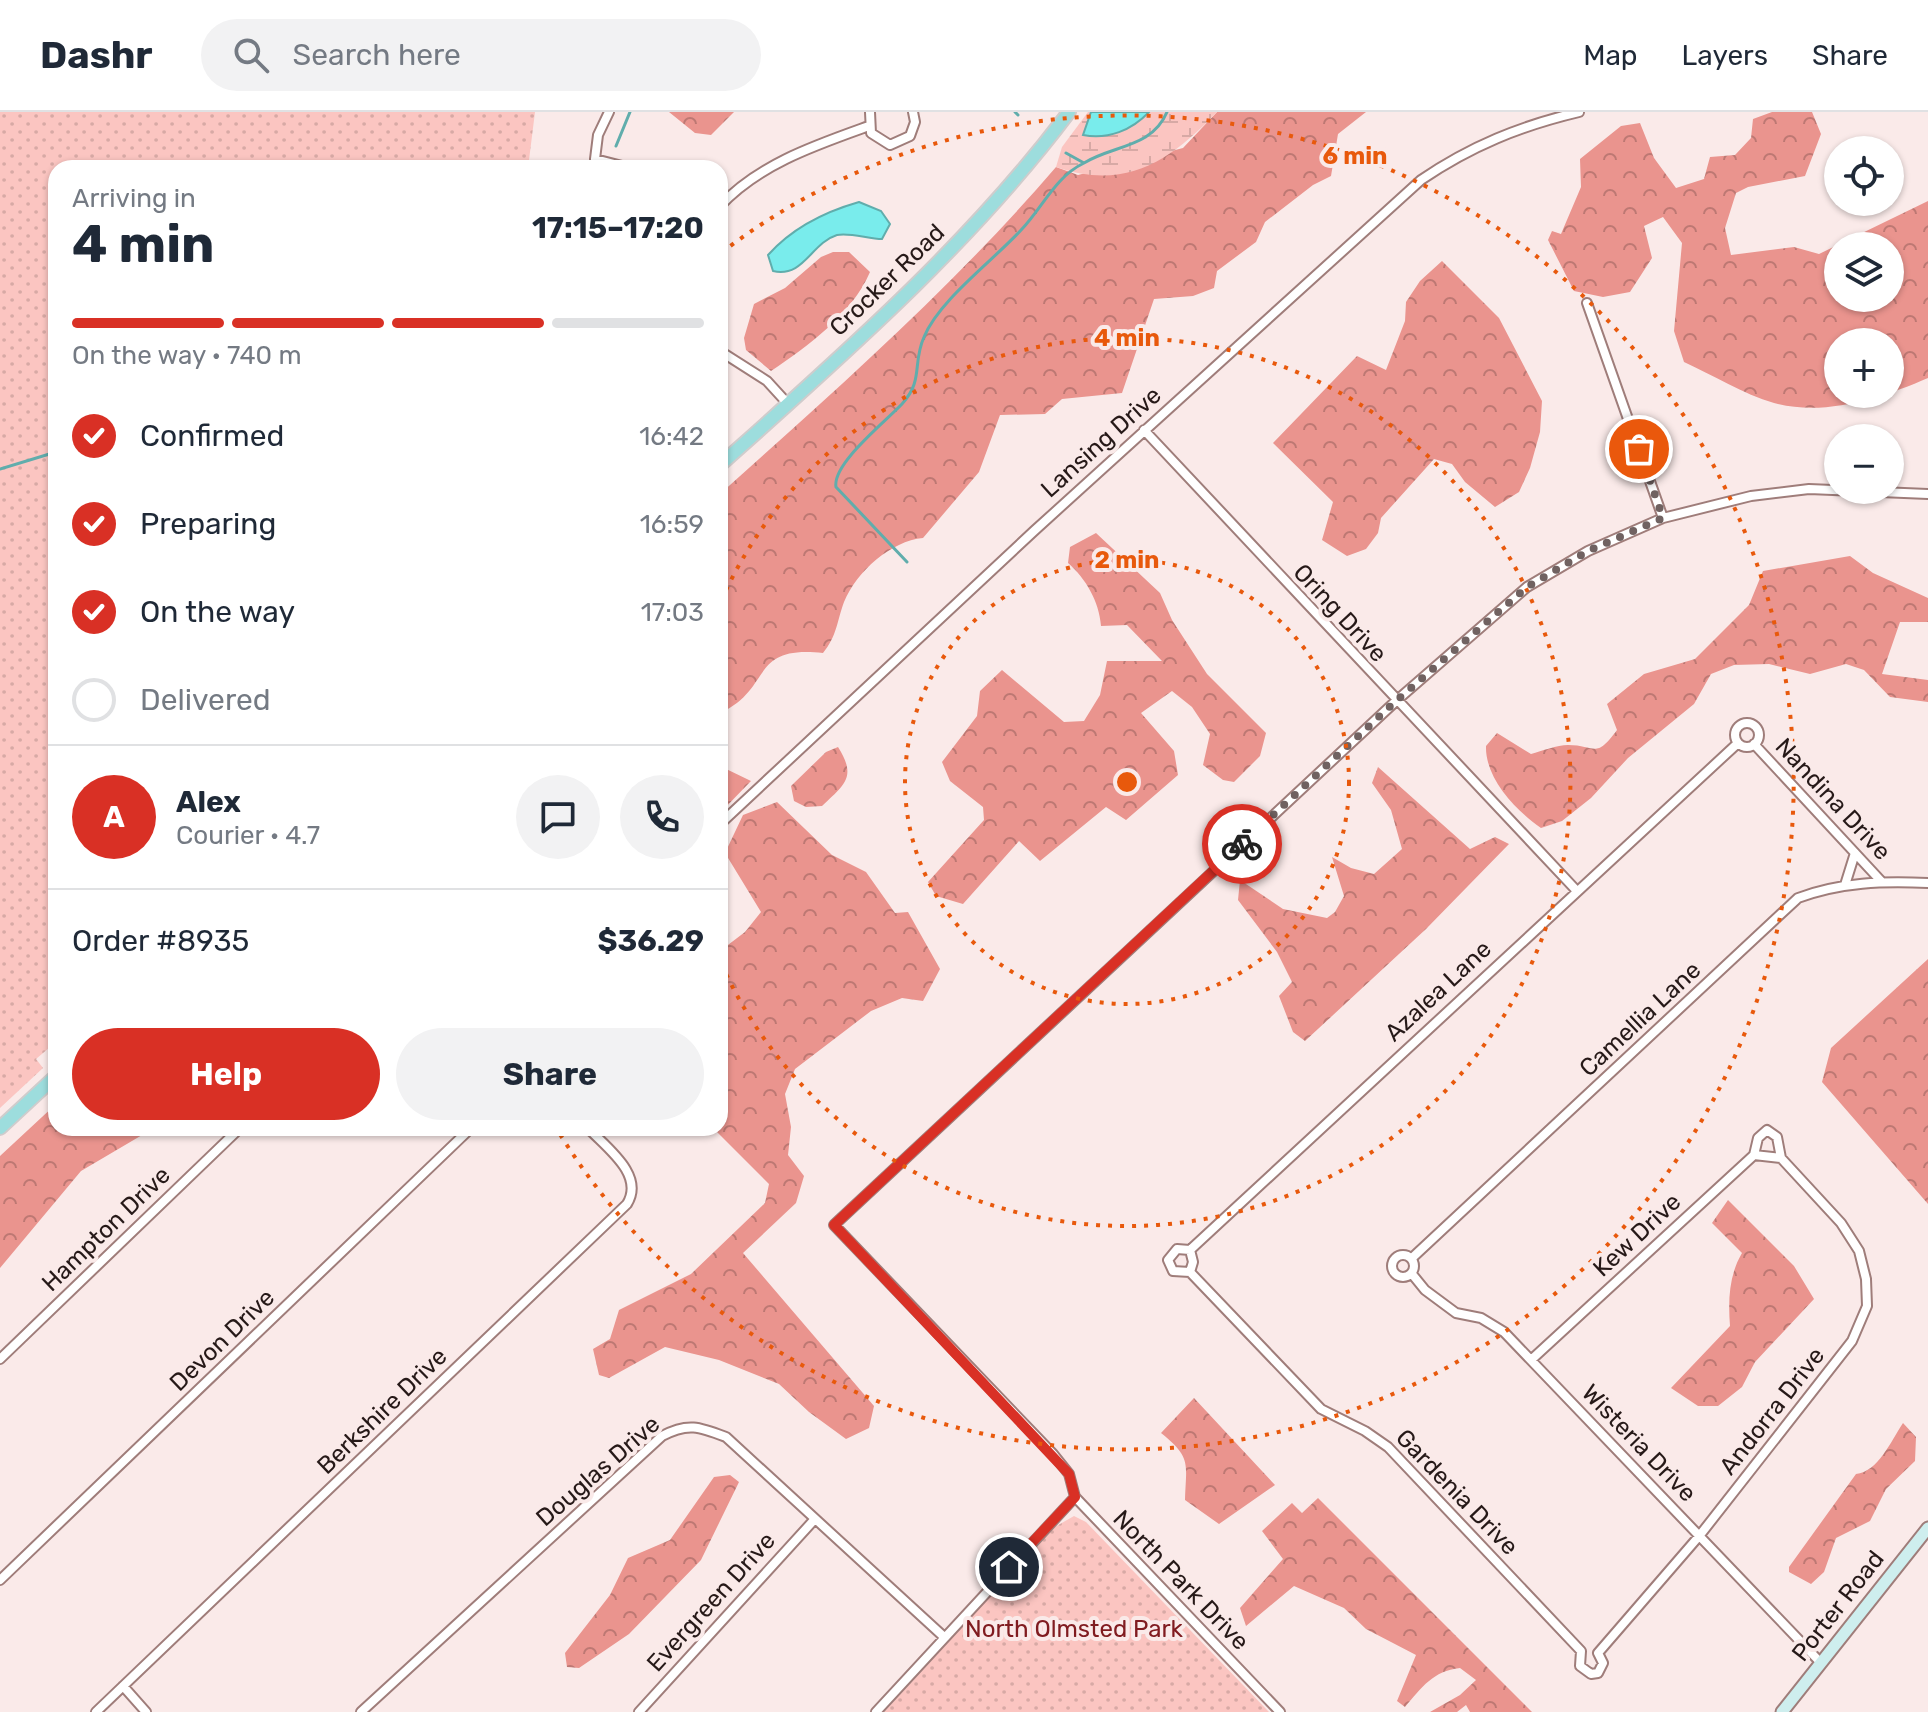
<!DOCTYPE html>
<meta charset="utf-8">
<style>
body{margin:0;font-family:Rubik,sans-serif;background:#f2f2f3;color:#1f2937;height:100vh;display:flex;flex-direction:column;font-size:30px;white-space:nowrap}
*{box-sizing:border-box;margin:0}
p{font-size:26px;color:#747a83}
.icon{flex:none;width:44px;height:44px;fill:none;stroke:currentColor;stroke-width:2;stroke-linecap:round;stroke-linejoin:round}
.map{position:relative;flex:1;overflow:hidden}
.panel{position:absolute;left:48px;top:48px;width:680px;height:976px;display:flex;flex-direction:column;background:#fff;border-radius:24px;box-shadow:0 2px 6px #0004}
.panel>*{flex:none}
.fabs{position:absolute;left:1824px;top:24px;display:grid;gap:16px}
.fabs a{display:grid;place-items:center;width:80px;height:80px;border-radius:50%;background:#fff;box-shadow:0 2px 6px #0004;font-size:40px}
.pin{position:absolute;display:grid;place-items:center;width:68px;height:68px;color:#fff;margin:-34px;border:4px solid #fff;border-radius:50%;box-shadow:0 2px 8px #0007}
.courier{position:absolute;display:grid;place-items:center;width:80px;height:80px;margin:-40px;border:6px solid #d93025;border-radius:50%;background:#fff;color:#222;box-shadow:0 2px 10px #0007}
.headline em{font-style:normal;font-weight:700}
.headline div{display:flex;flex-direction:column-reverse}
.headline{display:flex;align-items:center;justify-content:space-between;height:136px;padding:0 24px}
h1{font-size:52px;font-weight:700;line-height:60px}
.bar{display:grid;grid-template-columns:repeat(4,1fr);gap:12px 8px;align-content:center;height:96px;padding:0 24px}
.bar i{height:10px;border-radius:6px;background:#e0e1e3}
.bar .current{background:#d93025}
.bar p{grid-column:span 4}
.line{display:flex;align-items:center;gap:20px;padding:0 24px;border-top:2px solid #e0e1e3}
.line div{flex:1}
.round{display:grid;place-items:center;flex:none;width:84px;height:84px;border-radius:42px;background:#f2f2f3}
ol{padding:0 24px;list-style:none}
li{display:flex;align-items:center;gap:24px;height:88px}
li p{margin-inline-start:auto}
li .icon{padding:8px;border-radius:50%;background:#d93025;color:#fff;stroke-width:4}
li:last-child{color:#747a83}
li i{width:44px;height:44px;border:4px solid #e0e1e3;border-radius:50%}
.primary-button{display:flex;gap:16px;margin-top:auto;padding:16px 24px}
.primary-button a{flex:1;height:92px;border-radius:48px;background:#d93025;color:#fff;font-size:32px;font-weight:700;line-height:92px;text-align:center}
.primary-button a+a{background:#f2f2f3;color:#1f2937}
header{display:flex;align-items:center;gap:48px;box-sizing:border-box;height:112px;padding:0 40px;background:#fff;border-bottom:2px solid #e0e1e3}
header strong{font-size:38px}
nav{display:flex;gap:44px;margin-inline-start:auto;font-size:28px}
.search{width:560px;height:72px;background:#f2f2f3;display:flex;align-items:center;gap:20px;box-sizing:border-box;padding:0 28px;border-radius:44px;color:#747a83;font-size:30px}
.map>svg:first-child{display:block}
.forest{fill:url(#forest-crowns);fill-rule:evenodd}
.wetland{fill:url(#wetland-marsh)}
.park{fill:url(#park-dots)}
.water{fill:#79ecec;stroke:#60adac;stroke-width:2}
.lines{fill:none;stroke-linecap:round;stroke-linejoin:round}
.stream{stroke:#60adac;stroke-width:3}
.street-casing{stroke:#9f7d7a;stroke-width:12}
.secondary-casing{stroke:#9f7d7a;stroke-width:15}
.primary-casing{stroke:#cfcccc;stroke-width:16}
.street{stroke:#fff;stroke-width:8}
.secondary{stroke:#ceeeee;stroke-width:11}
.primary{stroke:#9ddddd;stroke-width:12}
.done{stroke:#706261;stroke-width:8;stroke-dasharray:0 14.4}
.route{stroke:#d93025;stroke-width:10}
.ring{fill:none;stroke:#e8590c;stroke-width:4;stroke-dasharray:4 8}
.labels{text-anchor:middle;stroke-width:8;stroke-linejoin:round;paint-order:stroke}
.street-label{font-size:24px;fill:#261918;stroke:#faeae9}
.park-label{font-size:24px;fill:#801c20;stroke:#faeae9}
.centre{fill:#e8590c;stroke:#faeae9;stroke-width:4}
.ring-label{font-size:24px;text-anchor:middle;font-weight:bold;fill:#e8590c;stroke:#faeae9;stroke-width:8;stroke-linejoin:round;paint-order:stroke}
</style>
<header>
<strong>Dashr</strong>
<div class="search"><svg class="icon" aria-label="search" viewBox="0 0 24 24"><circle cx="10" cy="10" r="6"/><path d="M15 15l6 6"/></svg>Search here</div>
<nav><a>Map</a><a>Layers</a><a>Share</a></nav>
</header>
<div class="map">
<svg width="1928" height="1600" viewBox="0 0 1928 1600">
<defs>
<pattern id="forest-crowns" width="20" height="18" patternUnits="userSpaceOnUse" patternTransform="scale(2)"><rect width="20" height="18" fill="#ea948e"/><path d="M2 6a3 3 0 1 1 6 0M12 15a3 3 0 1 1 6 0" fill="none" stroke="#bd7873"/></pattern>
<pattern id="wetland-marsh" width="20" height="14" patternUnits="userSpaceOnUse" patternTransform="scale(2)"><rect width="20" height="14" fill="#fbc5c1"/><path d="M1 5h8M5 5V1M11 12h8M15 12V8" fill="none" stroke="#d7a9a5"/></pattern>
<pattern id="park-dots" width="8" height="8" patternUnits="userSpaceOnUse" patternTransform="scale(2)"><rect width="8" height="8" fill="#fbc5c1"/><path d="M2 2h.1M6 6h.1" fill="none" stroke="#d7a9a5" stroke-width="1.8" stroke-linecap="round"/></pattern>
</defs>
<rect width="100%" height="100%" fill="#faeae9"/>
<!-- forest -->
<path class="forest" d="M669,0h65l-23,23 -16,-2z
M1217,0h149l-28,22 -7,42 -18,9 -48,37 -9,20 -39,29 -3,17 -21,8 -39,3 -32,94 -60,6 -17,15 -45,1 -21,57 -56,66c-32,3 -66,33 -79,64 -7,19 -7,34 -21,51 -75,-8 -49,35 -103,60v-219c116,-104 234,-208 336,-327l22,8 105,-27z
M1772,0h40l9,22 -16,42 -57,11 -12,6 -11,35 6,27 63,-8 25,7 109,-53v177c-46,20 -104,39 -154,25 -31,-9 -61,-28 -90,-41l-10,-31 8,-88 -19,-26 -19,9 8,32 -22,34 -27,5 -29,-6 -26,-51 4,-9 9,3 20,-47 -1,-28 41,-33 19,-3 14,35 22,30 28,-9 6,-22 25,-2 16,-17 2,-19zM1838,134h52v52h-52zM1838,230h52v52h-52z
M833,140h16l21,20c-17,41 -63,75 -99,99l-25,-21 -2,-12 10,-34 31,-16 36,-31z
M1442,149l57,57 43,83 -2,31 -10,36 -11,24 -24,15 -30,-25 -13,-18 -18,-5 -53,59 -3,15 -12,16 -19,7 -25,-16 11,-38 -60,-59 84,-87 29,14 19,-49 1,-19 14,-21z
M1096,421l64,60 12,27 35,54 59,59 -6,23 -26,26 -11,-2 -20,-15 7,-31 -18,-27 -20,-16 -31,22 33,38 4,24 -52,45 -20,-13 -66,54 -21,-20 -56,63 -27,-8 -8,-14 56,-62 -1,-13 -33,-26 -8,-19 35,-46 3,-25 22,-21 62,52 20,-1 16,-26 7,-34h55l-35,-36 -26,1c-2,-25 -15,-47 -33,-63l2,-16z
M1850,444l23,17 55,25v24h-28l-18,52 46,6v22l-38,-5 -26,-27 -18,-6 -36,10 -41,-10 -35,1 -23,9 -17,30 -66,54 -37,40 -29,23 -21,7c-26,-18 -56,-50 -55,-82l11,-13 34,21c11,-3 26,-9 37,-9 28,0 27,15 49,-15l-10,-26 37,-30 51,-15 54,-54 14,-34z
M838,635c19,30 7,37 -16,59l-16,1 -12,-6 -3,-15 35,-34z
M720,654l31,15 -31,32z
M1378,655l92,82 25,-12 14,7 -83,85 -121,112 -12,-9 -14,-36 13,-14 -15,-30 -39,-52 2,-20 43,29 44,9 8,-6 9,-16 -12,-39 19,11 23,6 28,-25 -11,-39 -19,-27z
M777,690l55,53 34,17 29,41 13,-1 32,57 -17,32 -21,-3 -31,13 -76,58 -10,25 6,33 -3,28 16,21 -8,27 -53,50 131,153 -5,22 -23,11 -37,-27 -30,-28 -60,-24 -54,-13 -56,31 -10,-3 -6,-26 17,-10 9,-29 72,-36 74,-71 4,-19 -56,-56h7v-177l25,-19 16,-20 -36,-59 18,-38z
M1928,847v245l-106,-122 9,-34z
M56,992v24h98l-73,43 -81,97v-112z
M1728,1088l66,66 20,33 -59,63 -13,25 -24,19h-20l-27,-18 59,-62c-2,-26 -1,-51 12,-73l-30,-30z
M1194,1286l81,87 -56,39 -34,-24c1,-37 7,-42 -24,-67z
M1903,1311l13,14 -1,24 -29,28 -16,32 -34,17 -12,34 -13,12 -22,-12v-5l67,-93c22,-2 35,-33 47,-51z
M730,1363l9,7 -38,78 -72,74 -50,34 -12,-1 -2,-14 45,-58 18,-37 42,-18 44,-63z
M1318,1386l214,214h-62l-4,-7 -9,7h-27l30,-17 16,-15 -16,-12c-27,3 -38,19 -55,39l-8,-6 19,-46 -50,-26 -22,-21 -50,-22 -48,40 -6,-18 43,-49 -21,-28 30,-28 10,10z"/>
<!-- wetland -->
<path class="wetland" d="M1088,0h129c-47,49 -91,79 -161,55l6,-20z"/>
<!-- park -->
<path class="park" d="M0,0h535l-7,56h-472v874l-20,17 7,9 -43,40z
M1074,1404l12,6 183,190h-385l169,-184z"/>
<!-- water -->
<path class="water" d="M1091,0h58c-17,18 -41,28 -66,23z
M859,90l22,9 9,13 -8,15c-13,0 -33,-7 -45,-4 -26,8 -33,43 -64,36l-5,-16c25,-28 56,-43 91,-53z"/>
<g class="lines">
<!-- stream -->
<path class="stream" d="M1015,0l3,3
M616,34l14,-34
M1066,41l18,10c29,-18 68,-15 83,-51
M0,357l56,-17
M907,450l-71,-75c-4,-23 49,-65 66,-83 22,-24 10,-40 22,-67 15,-37 70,-77 98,-108 21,-22 33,-52 62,-66"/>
<defs>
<path id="street" d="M609,0l-11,23 -3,24 35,9
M870,0l1,21 19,12 20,-9 5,-14 -2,-10
M720,94c39,-42 96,-61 149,-80
M1587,191l76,215
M720,239l47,30 21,23
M1144,318l432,460
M1735 623a12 12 0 1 1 24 0a12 12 0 1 1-24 0Z
M1754,632l127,137
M720,712l314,-293 387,-351c50,-34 99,-54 158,-68
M1845,773l10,-32
M1754,1043l27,3
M1190,1138l3,12 -3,10
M1392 1154a11 11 0 1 1 22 0a11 11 0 1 1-22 0Z
M1412,1146l386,-360c43,-16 85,-17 130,-15
M1412,1162l13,16 31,23 25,5 23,14 317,331
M0,1247l240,-231
M1531,1248l223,-205 4,-17 9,-8 10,7 4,21 60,65 18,28 7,28 1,27 -15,35 -152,194 -102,118 5,10 -5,10 -7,1 -11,-8 1,-15 -193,-204 -23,-16 -44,-22 -131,-137 -17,-1 -5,-11 9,-11 13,1 548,-507
M0,1468l471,-452
M123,1574l23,26
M96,1600l531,-508c18,-29 -20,-56 -39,-76
M361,1600l301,-276c26,-14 38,-9 64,1l217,199
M639,1600l175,-192
M876,1600l199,-215
M1280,1600l-205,-215 -6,-23 -16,-20 -219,-229 562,-524 131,-114 61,-36 75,-33 88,-22 58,-7 119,5"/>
<path id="secondary" d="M1782,1600l146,-184"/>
<path id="primary" d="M720,353c123,-110 250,-221 349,-353
M0,1016l56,-52"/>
</defs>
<!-- street casing -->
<use href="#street" class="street-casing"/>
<!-- secondary casing -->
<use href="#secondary" class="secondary-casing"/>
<!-- primary casing -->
<use href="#primary" class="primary-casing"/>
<!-- street -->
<use href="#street" class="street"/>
<!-- secondary -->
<use href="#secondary" class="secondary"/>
<!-- primary -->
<use href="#primary" class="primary"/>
</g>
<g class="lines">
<!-- done -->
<path class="done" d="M1242,732l154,-143 131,-114 61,-36 75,-33 -24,-69"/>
<!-- route -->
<path class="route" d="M1009,1455l66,-70 -6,-23 -235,-249 408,-381"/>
</g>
<!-- distance rings -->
<g class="ring">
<circle cx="1127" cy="670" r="222"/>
<path d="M721 489A444 444 0 1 1 721 851"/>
<path d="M721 141A667 667 0 1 1 558 1019"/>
</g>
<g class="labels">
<!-- street labels -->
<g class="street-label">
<text transform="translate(887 168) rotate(-44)" y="8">Crocker Road</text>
<text transform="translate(1101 330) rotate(-42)" y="8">Lansing Drive</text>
<text transform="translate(1340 501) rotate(47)" y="8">Oring Drive</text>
<text transform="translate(1833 687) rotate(47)" y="8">Nandina Drive</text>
<text transform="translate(1438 879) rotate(-43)" y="8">Azalea Lane</text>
<text transform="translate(1640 907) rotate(-43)" y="8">Camellia Lane</text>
<text transform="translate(106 1117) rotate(-44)" y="8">Hampton Drive</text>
<text transform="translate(1637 1123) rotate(-43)" y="8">Kew Drive</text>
<text transform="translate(222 1228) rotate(-44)" y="8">Devon Drive</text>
<text transform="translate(382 1299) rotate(-44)" y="8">Berkshire Drive</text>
<text transform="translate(1772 1299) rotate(-52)" y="8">Andorra Drive</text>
<text transform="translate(1639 1331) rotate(46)" y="8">Wisteria Drive</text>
<text transform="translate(598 1359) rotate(-41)" y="8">Douglas Drive</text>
<text transform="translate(1457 1380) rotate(46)" y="8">Gardenia Drive</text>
<text transform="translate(1181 1468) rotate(46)" y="8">North Park Drive</text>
<text transform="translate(711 1490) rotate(-48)" y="8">Evergreen Drive</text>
<text transform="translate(1838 1494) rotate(-52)" y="8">Porter Road</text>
</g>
<!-- park labels -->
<g class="park-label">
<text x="1074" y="1525">North Olmsted Park</text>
</g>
</g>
<circle cx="1127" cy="670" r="12" class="centre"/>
<g class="ring-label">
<text x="1355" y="52">6 min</text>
<text x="1127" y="234">4 min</text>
<text x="1127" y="456">2 min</text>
</g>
</svg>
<div class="fabs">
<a><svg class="icon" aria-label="locate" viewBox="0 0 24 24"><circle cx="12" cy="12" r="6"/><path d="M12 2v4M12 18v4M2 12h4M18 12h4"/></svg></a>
<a><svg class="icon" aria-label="layers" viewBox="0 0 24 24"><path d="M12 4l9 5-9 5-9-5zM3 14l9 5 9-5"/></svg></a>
<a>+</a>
<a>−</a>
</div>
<div class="pin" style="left:1639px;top:337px;background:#ea580c"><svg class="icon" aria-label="bag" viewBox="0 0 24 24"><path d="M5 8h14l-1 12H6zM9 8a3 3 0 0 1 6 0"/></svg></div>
<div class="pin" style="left:1009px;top:1455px;background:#1f2937"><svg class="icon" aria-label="home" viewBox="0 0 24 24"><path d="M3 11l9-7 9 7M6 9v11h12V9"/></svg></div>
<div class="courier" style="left:1242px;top:732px"><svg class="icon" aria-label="bike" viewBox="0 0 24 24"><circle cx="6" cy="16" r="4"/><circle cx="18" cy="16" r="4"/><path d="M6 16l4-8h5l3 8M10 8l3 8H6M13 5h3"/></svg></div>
<section class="panel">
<div class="headline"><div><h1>4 min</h1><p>Arriving in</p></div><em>17:15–17:20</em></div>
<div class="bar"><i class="current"></i><i class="current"></i><i class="current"></i><i></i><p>On the way · 740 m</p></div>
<ol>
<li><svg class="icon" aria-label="check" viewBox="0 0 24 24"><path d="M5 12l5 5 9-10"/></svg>Confirmed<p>16:42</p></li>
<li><svg class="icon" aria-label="check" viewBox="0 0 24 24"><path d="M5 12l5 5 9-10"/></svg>Preparing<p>16:59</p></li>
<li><svg class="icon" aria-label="check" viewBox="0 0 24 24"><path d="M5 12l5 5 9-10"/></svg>On the way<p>17:03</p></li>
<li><i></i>Delivered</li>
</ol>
<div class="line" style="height:144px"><b class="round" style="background:#d93025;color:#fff">A</b><div><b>Alex</b><p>Courier · 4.7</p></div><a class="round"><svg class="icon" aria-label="chat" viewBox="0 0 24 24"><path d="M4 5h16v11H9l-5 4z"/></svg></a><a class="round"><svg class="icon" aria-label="phone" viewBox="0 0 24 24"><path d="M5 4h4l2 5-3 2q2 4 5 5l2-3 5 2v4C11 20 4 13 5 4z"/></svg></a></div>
<div class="line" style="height:104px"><div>Order #8935</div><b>$36.29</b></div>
<div class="primary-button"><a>Help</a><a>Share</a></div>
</section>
</div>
